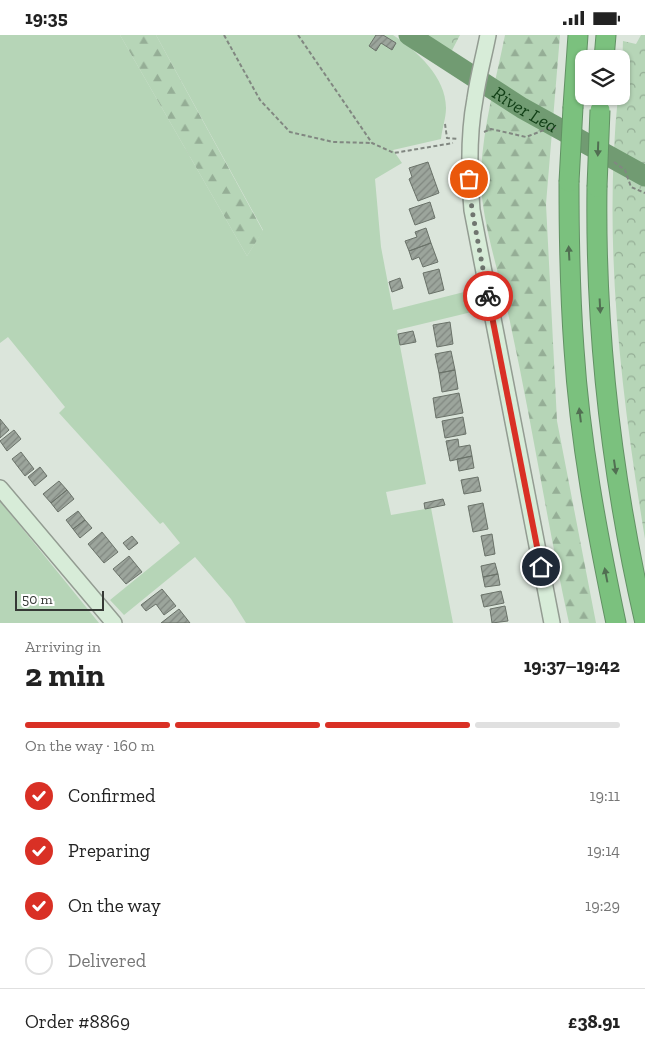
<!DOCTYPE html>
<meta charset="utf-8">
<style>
body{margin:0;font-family:"Zilla Slab",serif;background:#f6f6f6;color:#222;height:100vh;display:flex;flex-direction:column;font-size:19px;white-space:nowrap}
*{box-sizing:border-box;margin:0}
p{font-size:16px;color:#767676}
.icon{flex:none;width:28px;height:28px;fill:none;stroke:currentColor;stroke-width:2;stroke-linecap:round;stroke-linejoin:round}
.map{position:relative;height:588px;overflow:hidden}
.drawer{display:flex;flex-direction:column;background:#fff;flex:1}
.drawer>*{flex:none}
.controls{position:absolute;left:575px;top:15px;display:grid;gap:10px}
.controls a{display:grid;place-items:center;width:55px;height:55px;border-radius:10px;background:#fff;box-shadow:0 1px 4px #0004;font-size:25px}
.scale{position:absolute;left:15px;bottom:12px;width:89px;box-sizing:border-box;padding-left:5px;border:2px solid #353935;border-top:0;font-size:14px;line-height:18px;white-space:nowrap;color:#353935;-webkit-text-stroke:4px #fff;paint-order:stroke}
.pin{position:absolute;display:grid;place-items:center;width:42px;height:42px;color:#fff;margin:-21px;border:2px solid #fff;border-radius:50%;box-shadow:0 1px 5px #0007}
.courier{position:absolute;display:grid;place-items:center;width:50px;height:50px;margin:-25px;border:4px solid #d93025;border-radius:50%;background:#fff;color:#222;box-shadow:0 1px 6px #0007}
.overview em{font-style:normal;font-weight:700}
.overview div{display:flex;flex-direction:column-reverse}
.overview{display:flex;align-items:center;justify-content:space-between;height:85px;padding:0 25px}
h1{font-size:32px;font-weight:700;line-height:38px}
.bar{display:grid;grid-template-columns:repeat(4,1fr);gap:8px 5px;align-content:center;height:60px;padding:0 25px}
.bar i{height:6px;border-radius:4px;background:#e0e0e0}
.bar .selected{background:#d93025}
.bar p{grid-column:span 4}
.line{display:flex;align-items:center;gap:12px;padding:0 25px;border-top:1px solid #e0e0e0}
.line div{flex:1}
ol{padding:0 25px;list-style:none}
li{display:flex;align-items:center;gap:15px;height:55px}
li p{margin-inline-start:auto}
li .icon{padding:5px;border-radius:50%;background:#d93025;color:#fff;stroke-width:4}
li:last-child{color:#767676}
li i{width:28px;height:28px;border:2px solid #e0e0e0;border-radius:50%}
.status{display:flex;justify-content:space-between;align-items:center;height:35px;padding:0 25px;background:#fff;direction:ltr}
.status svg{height:14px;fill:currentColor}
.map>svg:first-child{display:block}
.grass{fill:#b6d5b7}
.forest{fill:url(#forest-firs)}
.park{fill:url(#park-crowns)}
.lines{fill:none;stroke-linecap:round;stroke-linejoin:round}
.river{stroke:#719b72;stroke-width:21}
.building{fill:url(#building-hatch);stroke:#6a7269}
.secondary-casing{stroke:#939c92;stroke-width:18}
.motorway-casing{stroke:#629164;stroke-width:21}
.path{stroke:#818781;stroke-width:2;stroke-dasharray:4 2.5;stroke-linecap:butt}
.secondary{stroke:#d7ecd8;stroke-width:15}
.motorway{stroke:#7bc17e;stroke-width:19}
.motorway-bridge-casing{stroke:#629164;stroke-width:21;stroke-linecap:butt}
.motorway-bridge{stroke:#7bc17e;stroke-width:19}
.oneway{fill:#516f52}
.done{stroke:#6f756f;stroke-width:5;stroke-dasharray:0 9}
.route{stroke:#d93025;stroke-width:6}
.labels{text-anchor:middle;stroke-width:5;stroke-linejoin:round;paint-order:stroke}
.water-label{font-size:19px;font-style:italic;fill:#103e15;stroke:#fff}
</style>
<div class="status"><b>19:35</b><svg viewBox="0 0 49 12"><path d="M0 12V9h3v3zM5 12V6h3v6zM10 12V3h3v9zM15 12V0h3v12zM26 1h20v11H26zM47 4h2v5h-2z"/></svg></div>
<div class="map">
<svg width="645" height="588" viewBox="0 0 645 588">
<defs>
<pattern id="forest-firs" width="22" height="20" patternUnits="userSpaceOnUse" patternTransform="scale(1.25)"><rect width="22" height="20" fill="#b6d5b7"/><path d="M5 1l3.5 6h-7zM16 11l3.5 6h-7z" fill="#95ae96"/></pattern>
<pattern id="park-crowns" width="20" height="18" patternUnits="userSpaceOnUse" patternTransform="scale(1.25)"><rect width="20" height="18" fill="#b6d5b7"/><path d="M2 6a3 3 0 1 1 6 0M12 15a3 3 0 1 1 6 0" fill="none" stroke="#95ae96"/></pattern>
<pattern id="building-hatch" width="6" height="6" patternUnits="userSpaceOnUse" patternTransform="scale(1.25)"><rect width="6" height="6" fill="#9ca59c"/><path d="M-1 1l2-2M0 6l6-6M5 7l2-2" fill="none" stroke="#808780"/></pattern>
</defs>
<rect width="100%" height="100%" fill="#dbe5db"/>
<!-- grass -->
<path class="grass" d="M0,0h120l127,221 16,-26 -107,-195h237c24,16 53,42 53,73 0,10 -4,21 -5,31l-48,11 9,13 -27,16 6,68 12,63 79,-20 4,21 -79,19 29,154 -40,8 5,23 40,-7 22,115h-207l-15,-24 -36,-42 -71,58 -14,-15 70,-57 -17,-21 -3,2 -101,-111 6,-6 -57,-70 -8,6z
M0,466l99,122h-99z"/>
<!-- forest -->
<path class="forest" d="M120,0h36l107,196 -16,25z
M505,0h55l-14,169 11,217 39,202h-27c-22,-100 -37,-201 -59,-301 -9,-43 -31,-107 -29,-149 2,-47 15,-93 24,-138z"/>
<!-- park -->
<path class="park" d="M409,0h51l-13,25z
M641,0h4v504c-24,-146 -42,-294 -27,-443h3l2,-55 13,3z"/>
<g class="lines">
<!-- river -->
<path class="river" id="s1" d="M409,0l113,73 123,68"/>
</g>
<!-- building -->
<path class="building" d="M376,0h7l13,8 -4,7 -11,-7 -5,8 -7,-5z
M428,127l11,31 -21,8 -9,-22 3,-2 -3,-9z
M430,167l5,16 -20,7 -6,-16z
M426,193l5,15 -22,8 -4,-10 12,-4 -2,-5z
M431,208l7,19 -15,5 -4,-10 -7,3 -3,-9z
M439,234l5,21 -15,4 -6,-21z
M400,243l3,10 -11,4 -3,-10z
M450,287l3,22 -16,3 -4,-22z
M413,296l3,11 -16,3 -2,-11z
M451,316l4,19 -16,3 -4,-19z
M455,335l3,19 -16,3 -3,-19z
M459,358l4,20 -27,5 -3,-20z
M463,382l3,17 -21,4 -3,-17z
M0,384l9,11 -9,8z
M14,395l7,9 -14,12 -7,-10z
M458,404l1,8 11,-2 2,11 -22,5 -4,-20z
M21,417l13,17 -9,7 -13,-17z
M472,421l2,12 -15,3 -2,-12z
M40,432l7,9 -12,10 -7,-9z
M478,442l3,14 -17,3 -3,-14z
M59,446l8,9 -16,13 -8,-9z
M67,455l7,9 -16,13 -7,-9z
M443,464l2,6 -20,4 -1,-6z
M483,468l5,26 -15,3 -5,-26z
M78,476l7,9 -12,9 -7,-9z
M85,485l7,8 -12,10 -7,-9z
M102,497l16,20 -14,11 -16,-19z
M492,499l3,20 -10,2 -4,-20z
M132,501l6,7 -9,7 -6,-7z
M129,521l13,16 -16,12 -13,-15z
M495,528l3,11 -15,3 -2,-11z
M498,539l2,11 -15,2 -2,-10z
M162,554l14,17 -12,9 -8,-11 -10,7 -5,-6z
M501,556l3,12 -20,4 -3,-12z
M505,571l3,15 -16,2 -2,-14z
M179,574l11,14h-29z"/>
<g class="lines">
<defs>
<path id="secondary" d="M488,0c-4,21 -10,42 -13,64 -7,37 -6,74 -3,111l80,413
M0,453l114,135"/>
<path id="motorway" d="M604,24l2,-24
M573,72l5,-72
M569,147c0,56 1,112 5,167 6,93 23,183 42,274
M597,152c-2,147 15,293 48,436"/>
</defs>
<!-- secondary casing -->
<use href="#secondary" class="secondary-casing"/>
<!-- motorway casing -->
<use href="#motorway" class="motorway-casing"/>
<!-- path -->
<path class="path" d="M224,0l36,65 30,32 43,10 38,1
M298,0l74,108 22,10 59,-10
M445,89l2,14 11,1
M484,97l7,-3 35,8 26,-10 4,2
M614,127l11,8 6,17 14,6"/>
<!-- secondary -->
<use href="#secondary" class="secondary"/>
<!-- motorway -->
<use href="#motorway" class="motorway"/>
<defs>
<path id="motorway-bridge" d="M569,147l4,-75
M597,152l3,-77"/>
</defs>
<!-- motorway-bridge casing -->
<use href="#motorway-bridge" class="motorway-bridge-casing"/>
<!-- motorway-bridge -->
<use href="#motorway-bridge" class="motorway-bridge"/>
</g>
<!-- one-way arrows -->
<defs><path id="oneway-solid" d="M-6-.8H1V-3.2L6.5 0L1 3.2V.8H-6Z" transform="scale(1.25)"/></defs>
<g class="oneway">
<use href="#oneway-solid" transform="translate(598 114) rotate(92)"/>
<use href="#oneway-solid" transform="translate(569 218) rotate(-93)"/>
<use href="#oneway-solid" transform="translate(600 271) rotate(87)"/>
<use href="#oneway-solid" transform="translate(580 380) rotate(-97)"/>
<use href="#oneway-solid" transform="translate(615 432) rotate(82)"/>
<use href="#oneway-solid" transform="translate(606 540) rotate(-101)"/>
</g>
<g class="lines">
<!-- done -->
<path class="done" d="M469,144l3,31 16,86"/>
<!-- route -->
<path class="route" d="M488,261l53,271"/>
</g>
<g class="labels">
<!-- water labels -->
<g class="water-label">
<text dy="7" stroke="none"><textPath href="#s1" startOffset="138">River Lea</textPath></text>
</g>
</g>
</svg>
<div class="controls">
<a><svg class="icon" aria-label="layers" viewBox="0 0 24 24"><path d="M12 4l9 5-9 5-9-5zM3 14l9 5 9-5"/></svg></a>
</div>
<div class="scale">50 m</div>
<div class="pin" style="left:469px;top:144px;background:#ea580c"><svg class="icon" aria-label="bag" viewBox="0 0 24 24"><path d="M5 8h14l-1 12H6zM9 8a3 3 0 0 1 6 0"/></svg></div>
<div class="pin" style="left:541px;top:532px;background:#1f2937"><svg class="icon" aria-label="home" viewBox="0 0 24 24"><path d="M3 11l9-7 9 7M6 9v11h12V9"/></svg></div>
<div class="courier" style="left:488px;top:261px"><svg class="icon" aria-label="bike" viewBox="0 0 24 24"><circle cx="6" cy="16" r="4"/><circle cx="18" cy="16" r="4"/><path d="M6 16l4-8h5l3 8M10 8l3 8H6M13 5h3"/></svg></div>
</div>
<section class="drawer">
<div class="overview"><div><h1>2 min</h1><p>Arriving in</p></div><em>19:37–19:42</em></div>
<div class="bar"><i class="selected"></i><i class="selected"></i><i class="selected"></i><i></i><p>On the way · 160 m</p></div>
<ol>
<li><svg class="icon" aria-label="check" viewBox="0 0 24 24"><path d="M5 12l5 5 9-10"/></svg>Confirmed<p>19:11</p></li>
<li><svg class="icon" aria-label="check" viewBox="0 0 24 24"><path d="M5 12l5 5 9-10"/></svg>Preparing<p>19:14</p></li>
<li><svg class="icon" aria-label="check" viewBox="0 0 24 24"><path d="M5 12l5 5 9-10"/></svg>On the way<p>19:29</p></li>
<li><i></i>Delivered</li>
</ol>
<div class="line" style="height:65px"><div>Order #8869</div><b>£38.91</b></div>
</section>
